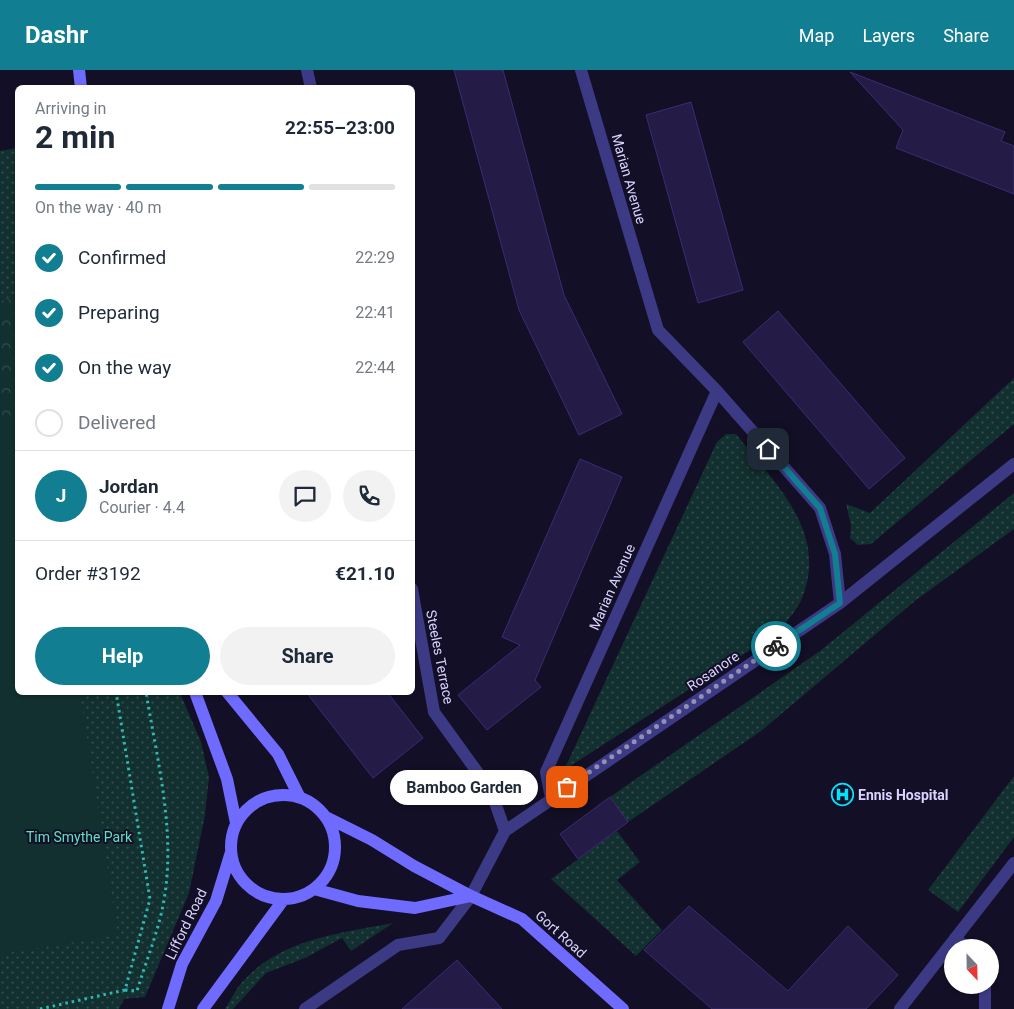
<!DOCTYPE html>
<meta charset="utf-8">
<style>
body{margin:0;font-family:Roboto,sans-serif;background:#f2f2f3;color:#1f2937;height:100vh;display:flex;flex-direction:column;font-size:19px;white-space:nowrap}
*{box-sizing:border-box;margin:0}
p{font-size:16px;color:#747a83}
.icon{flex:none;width:28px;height:28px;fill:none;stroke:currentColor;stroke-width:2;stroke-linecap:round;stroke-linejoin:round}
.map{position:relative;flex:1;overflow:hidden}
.panel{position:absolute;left:15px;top:15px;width:400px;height:610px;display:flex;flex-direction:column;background:#fff;border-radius:8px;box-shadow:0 1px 4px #0004}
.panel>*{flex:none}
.needle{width:32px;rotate:158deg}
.fabs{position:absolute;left:944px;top:869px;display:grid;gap:10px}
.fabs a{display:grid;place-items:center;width:55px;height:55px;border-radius:50%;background:#fff;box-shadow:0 1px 4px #0004;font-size:25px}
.pin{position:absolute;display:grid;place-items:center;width:42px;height:42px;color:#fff;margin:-21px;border-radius:10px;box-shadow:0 2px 8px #0006}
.courier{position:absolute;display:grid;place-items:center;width:50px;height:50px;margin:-25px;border:4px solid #117e91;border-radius:50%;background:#fff;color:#222;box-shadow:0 1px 6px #0007}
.bubble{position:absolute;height:35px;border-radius:18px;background:#fff;box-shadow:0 1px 4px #0004;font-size:16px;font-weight:700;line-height:35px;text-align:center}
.overview em{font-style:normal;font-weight:700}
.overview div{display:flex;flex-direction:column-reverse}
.overview{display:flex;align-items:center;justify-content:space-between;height:85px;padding:0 20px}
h1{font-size:32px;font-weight:700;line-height:38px}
.bar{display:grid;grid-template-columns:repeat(4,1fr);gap:8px 5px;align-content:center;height:60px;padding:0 20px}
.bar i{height:6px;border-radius:4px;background:#e0e1e3}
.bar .active{background:#117e91}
.bar p{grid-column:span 4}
.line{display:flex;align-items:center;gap:12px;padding:0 20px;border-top:1px solid #e0e1e3}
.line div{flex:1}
.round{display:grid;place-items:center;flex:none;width:52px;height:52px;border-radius:26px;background:#f2f2f3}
ol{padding:0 20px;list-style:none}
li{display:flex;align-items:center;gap:15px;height:55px}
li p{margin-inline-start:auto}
li .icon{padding:5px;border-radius:50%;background:#117e91;color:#fff;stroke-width:4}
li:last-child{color:#747a83}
li i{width:28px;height:28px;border:2px solid #e0e1e3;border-radius:50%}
.cta{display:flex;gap:10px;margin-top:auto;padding:10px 20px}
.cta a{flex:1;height:58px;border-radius:30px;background:#117e91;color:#fff;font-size:20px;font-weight:700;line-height:58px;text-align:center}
.cta a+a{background:#f2f2f3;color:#1f2937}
header{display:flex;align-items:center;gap:30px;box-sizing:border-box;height:70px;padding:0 25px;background:#117e91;color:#fff}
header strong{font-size:24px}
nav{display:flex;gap:28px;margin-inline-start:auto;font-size:18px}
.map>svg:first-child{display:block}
.green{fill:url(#green-dots)}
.forest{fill:url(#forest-crowns)}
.pitch{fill:#12302f}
.building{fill:#241b47;stroke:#3b2d73}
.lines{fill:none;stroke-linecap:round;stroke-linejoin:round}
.path{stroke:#2fb8b0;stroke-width:3;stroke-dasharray:2.5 4;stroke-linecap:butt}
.service{stroke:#3d3a85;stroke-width:12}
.minor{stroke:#3d3a85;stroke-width:12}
.secondary{stroke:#6f6bff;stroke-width:12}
.done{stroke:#948fb3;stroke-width:5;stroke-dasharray:0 9}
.route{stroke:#117e91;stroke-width:6}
.labels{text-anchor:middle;stroke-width:4;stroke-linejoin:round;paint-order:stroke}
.street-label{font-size:14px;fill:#d9d4ff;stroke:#130f26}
.poi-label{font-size:14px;font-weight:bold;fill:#d9d4ff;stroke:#130f26;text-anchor:start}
.park-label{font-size:14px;fill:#5fe0c0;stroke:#130f26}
</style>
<header>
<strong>Dashr</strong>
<nav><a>Map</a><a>Layers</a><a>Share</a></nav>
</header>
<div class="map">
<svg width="1014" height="939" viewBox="0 0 1014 939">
<defs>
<pattern id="green-dots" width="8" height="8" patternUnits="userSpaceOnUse" patternTransform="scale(1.25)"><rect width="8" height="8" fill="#12302f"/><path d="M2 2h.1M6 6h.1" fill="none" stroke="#344d4e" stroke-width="1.8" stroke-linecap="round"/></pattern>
<pattern id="forest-crowns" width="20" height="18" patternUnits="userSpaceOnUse" patternTransform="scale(1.25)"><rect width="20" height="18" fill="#12302f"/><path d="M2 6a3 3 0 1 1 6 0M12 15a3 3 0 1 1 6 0" fill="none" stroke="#344d4e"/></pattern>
</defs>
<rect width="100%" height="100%" fill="#130f26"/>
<!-- green -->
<path class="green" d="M17,78l1,544 162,1 21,49 8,35 -4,38 -16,78 -44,104 -21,2 -5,10h-119v-858z
M1014,308v46l-143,120 -13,1 -8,-7 1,-13 -5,-21 24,9z
M726,364h10c38,49 93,97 66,164 -4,11 -15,22 -21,32l-217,140 153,-328z
M1014,423v36l-98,71 -155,131 -133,91 -18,-25 210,-146z
M1014,706v61l-56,75 -30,-22z
M617,761l23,31 -23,18 45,50 -26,26 -85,-77z
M393,853l-42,28 -9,-13 -37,20 -39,15 -33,36h-8c6,-9 11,-21 19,-29 38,-41 97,-47 149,-57z"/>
<!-- forest -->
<path class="forest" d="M17,228v122l-17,3v-122z"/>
<!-- pitch -->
<path class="pitch" d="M17,350l1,272 62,1 38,242 -118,19v-531z"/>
<!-- building -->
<path class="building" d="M454,0h49l61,225 58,119 -43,21 -60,-125z
M850,2l155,60 -4,9 13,5v48l-118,-46 7,-18z
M691,32l52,188 -45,13 -52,-188z
M778,241l127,147 -36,31 -126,-147z
M580,389l42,18 -87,203 6,7 -54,43 -29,-35 62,-50 -18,-8z
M306,622h81l36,46 -50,40z
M610,727l18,25 -50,37 -18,-25z
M689,836l99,85 60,-65 50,49 -32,34h-154l-68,-59z
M457,890l45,49h-100z"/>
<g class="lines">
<!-- path -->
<path class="path" d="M125,920l12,1c9,-30 22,-61 27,-91 12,-69 -7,-140 -18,-208
M40,939l85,-19 25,-91 -34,-207"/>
<!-- service -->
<path class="service" d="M955,868l12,10
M985,915v24
M305,939l93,-64 41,-7 32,-42
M900,939l114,-146"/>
<!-- minor -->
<path class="minor" d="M307,0l4,18
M581,0l77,260 59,61 103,117 15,46 5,49
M412,519l22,123 57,79 14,40
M551,728l-5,-26 171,-381
M471,826l34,-65 335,-228 174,-139"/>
<!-- secondary -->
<path class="secondary" d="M79,0l2,18
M195,622l32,87 9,44
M227,622l51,62 21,42
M231 777a52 52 0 1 1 104 0a52 52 0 1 1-104 0Z
M326,747l46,23 42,26 57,30 51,23 101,90
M314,819l44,12 57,7 56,-12
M168,939l14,-45 34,-63 15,-49
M203,939l81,-110"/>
</g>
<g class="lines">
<!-- done -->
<path class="done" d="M567,717l209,-141"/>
<!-- route -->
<path class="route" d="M768,379l52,59 15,46 5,49 -64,43"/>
</g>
<!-- icons -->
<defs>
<symbol id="hospital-ring" viewBox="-11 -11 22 22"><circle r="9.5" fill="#130f26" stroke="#00e5ff" stroke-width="1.5"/><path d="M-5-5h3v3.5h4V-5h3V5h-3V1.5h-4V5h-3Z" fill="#00e5ff"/></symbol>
</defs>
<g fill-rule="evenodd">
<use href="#hospital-ring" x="830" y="712" width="25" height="25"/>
</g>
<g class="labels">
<!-- street labels -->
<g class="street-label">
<text transform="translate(629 109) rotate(74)" y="5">Marian Avenue</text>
<text transform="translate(612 517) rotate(-66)" y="5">Marian Avenue</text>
<text transform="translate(440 587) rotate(79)" y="5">Steeles Terrace</text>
<text transform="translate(713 601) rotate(-34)" y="5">Rosanore</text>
<text transform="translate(186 854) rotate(-64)" y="5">Lifford Road</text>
<text transform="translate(561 864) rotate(42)" y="5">Gort Road</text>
</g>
<!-- poi labels -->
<g class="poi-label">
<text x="858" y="730">Ennis Hospital</text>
</g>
<!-- park labels -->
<g class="park-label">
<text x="79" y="772">Tim Smythe Park</text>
</g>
</g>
</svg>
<div class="fabs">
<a><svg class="needle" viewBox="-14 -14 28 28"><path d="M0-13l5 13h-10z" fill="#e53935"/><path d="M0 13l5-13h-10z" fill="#747a83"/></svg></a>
</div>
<div class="pin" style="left:567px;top:717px;background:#ea580c"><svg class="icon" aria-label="bag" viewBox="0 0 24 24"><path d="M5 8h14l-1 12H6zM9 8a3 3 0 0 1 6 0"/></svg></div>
<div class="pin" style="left:768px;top:379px;background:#1f2937"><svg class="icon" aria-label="home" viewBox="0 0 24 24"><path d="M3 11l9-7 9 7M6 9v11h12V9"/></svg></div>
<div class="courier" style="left:776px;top:576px"><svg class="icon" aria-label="bike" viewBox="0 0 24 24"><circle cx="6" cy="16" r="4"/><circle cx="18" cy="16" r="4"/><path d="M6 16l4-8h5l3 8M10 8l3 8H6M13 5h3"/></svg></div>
<div class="bubble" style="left:390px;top:700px;width:148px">Bamboo Garden</div>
<section class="panel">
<div class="overview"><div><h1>2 min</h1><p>Arriving in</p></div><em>22:55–23:00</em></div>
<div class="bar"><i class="active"></i><i class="active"></i><i class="active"></i><i></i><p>On the way · 40 m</p></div>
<ol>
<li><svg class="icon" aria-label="check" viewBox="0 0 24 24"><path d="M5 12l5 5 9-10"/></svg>Confirmed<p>22:29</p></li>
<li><svg class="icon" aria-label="check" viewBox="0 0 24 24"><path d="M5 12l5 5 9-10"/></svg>Preparing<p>22:41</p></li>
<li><svg class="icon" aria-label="check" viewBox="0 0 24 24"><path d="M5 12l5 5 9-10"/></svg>On the way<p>22:44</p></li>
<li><i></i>Delivered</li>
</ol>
<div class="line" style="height:90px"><b class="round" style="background:#117e91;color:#fff">J</b><div><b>Jordan</b><p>Courier · 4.4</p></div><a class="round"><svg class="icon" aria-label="chat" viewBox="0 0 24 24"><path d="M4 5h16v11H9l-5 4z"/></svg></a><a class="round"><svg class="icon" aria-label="phone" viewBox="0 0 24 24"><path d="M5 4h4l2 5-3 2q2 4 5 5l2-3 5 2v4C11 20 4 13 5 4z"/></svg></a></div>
<div class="line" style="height:65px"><div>Order #3192</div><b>€21.10</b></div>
<div class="cta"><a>Help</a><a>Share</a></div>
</section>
</div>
